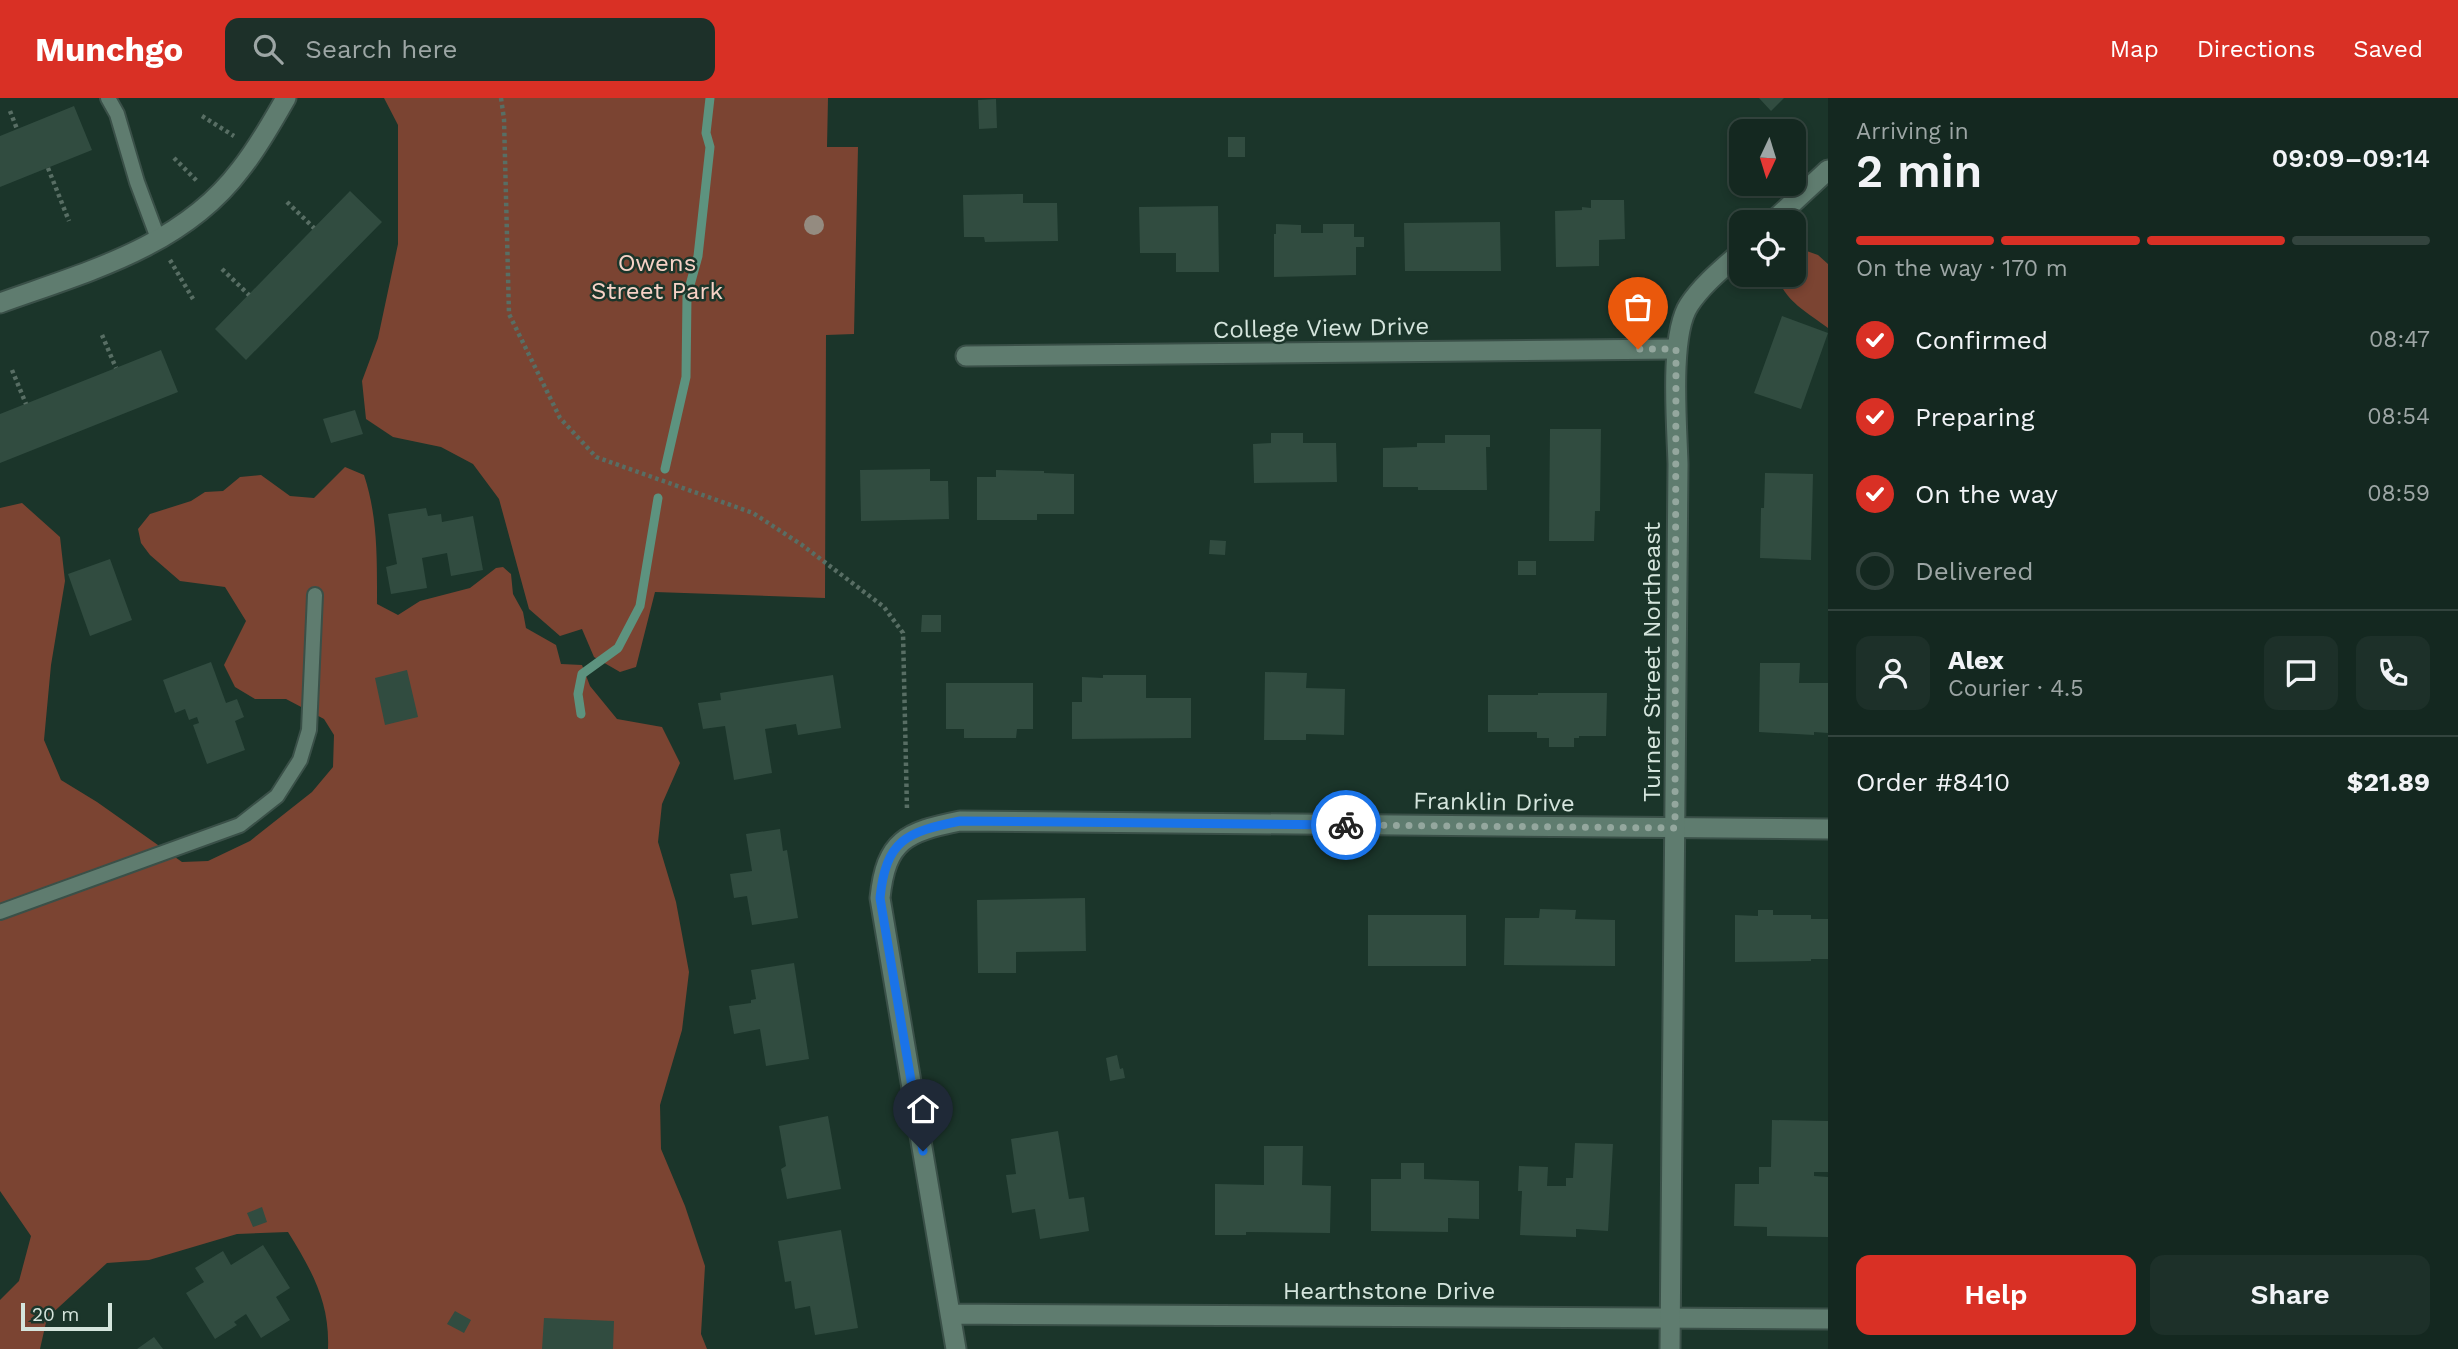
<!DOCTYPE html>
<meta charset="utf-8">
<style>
body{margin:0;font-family:"Work Sans",sans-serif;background:#1d3029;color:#f1f3f6;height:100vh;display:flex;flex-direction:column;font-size:26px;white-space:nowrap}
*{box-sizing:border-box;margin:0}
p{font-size:23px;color:#9da6a5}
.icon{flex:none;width:38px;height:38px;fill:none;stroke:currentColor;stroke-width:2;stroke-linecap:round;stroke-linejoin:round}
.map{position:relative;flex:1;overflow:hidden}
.sheet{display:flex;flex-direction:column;background:#142820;width:630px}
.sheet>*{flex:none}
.needle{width:46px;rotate:184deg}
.buttons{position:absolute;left:1729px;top:21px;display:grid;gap:14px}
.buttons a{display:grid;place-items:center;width:77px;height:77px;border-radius:14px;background:#142820;box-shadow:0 4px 10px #0003,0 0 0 2px #33443e;font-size:35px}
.scale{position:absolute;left:21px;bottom:18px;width:91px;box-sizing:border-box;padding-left:7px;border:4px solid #d5e5dd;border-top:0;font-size:19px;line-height:24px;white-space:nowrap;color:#d5e5dd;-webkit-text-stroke:5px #1b352a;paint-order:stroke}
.pin{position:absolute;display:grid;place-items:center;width:60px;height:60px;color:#fff;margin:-72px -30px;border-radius:50% 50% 50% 0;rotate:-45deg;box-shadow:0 0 7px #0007}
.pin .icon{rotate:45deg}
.courier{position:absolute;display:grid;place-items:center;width:70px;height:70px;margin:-35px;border:5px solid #1a73e8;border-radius:50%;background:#fff;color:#222;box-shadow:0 2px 9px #0007}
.summary em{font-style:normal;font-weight:600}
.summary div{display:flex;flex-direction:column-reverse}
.summary{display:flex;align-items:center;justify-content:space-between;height:119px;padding:0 28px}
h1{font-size:46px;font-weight:600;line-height:52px}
.bar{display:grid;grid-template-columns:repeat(4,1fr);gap:10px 7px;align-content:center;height:84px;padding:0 28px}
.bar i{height:9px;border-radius:5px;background:#33443e}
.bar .current{background:#d93025}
.bar p{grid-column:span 4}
.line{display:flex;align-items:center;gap:18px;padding:0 28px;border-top:2px solid #33443e}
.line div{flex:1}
.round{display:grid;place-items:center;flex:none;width:74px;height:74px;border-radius:14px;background:#1d3029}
ol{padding:0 28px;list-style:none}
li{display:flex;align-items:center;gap:21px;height:77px}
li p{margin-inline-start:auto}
li .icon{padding:7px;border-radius:50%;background:#d93025;color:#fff;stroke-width:4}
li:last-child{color:#9da6a5}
li i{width:38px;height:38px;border:4px solid #33443e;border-radius:50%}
.button{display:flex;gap:14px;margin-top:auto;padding:14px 28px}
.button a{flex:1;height:80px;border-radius:14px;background:#d93025;color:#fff;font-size:28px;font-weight:600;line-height:80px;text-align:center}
.button a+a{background:#1d3029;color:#f1f3f6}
header{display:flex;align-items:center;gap:42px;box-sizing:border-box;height:98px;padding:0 35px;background:#d93025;color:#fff}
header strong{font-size:33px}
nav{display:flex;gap:38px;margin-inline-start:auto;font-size:24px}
.search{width:490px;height:63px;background:#1d3029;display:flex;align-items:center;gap:18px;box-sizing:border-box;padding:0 24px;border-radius:14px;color:#9da6a5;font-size:26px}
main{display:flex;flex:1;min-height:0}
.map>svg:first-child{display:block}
.green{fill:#7b4432}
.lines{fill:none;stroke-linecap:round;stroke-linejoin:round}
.stream{stroke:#5d937f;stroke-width:9}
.building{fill:#314c40}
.service-casing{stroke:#3a5048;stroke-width:18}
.minor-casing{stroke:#3a5048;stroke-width:23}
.tertiary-casing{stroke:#3a5048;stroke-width:23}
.path{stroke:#586e64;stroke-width:4.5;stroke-dasharray:3.5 3.5;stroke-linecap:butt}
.service{stroke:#5f7c6f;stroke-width:14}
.minor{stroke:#5f7c6f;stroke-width:19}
.tertiary{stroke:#5f7c6f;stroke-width:19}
.tree{fill:#948b80}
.done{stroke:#94a79e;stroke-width:7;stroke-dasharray:0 12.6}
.route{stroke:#1a73e8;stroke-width:9}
.labels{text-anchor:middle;stroke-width:5;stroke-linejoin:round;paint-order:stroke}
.park-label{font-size:24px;fill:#f7d2c6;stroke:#1b352a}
.street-label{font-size:24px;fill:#d5e5dd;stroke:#1b352a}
</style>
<header>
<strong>Munchgo</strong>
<div class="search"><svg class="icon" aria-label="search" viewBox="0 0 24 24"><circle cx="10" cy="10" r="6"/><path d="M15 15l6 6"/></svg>Search here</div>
<nav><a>Map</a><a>Directions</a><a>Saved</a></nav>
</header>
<main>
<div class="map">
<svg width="1828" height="1251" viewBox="0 0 1828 1251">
<rect width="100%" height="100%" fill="#1b352a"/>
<!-- green -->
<path class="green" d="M384,0h444l-1,49h31l-4,187 -28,1 -1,263 -170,-6 -19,75 -16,5 -26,-15 -12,-28 -22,7 -31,-27 -30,-110 -26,-35 -32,-17 -48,-10 -27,-18 -4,-38 16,-43 20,-94v-119z
M1801,151l17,6 10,9v64c-17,-13 -47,-29 -50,-53h16v-22z
M345,369l19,8c14,42 13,85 13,129l21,11 22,-14 50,-13 26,-20 7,-1 8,7 2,20 10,18 3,16 30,17 5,19 21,1 8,21 27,33 45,8 18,36 -18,41 -4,38 18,60 13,70 -7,58 -22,75 1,44 24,57 20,60 -4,68 6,15h-379c2,-47 -16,-78 -40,-117l-51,2 -88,26 -42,3 -60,55 -7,31h-40v-49l19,-19 12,-45 -31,-45v-683l22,-5 38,34 5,44 -14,84 -7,75 17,40 36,22 85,60 26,-1 42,-20 62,-49 21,-25 1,-32 -10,-16 -38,-20h-31l-20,-12 -11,-22 22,-44 -21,-34 -45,-6 -30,-26 -9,-12 -3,-14 12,-15 41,-13 14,-9 18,-1 17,-14 21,-2 29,21 24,2z"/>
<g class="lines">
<!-- stream -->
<path class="stream" d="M665,371l21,-92 1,-81 11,-40 12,-109 -4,-14 4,-35
M581,616l-3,-20 4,-20 36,-26 22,-42 18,-108"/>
</g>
<!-- building -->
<path class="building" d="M1759,0h25l-13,13z
M996,1l1,29 -18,1 -1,-29z
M74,8l18,44 -92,37v-51z
M1228,39h17v20h-17z
M350,93l32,31 -136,138 -31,-31z
M1023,96v9h34l1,38 -73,1 -1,-5h-20l-1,-42z
M1591,102h33l1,39 -26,1v26l-43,1 -1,-56 27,-1v-3l9,1z
M1218,108l1,66h-43v-19h-36l-1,-46z
M1500,124l1,49h-96l-1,-48z
M1276,126l25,1v8h22v-9h31v13h10v10h-8v28l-82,2v-43h2z
M1782,218l46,17 -27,76 -47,-16z
M161,252l17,42 -178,71v-49z
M355,312l8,24 -32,9 -8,-24z
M1550,331h51l-1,82h-5l-1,30h-45z
M1271,335h32v10h33l1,39 -83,1 -1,-39 18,-1z
M1445,337h45v12h-4l1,43h-69v-3h-35v-39l34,-1v-4h28z
M930,371v12h18l1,38 -88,2 -1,-51z
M996,372l48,1v2l30,1v40h-37v6h-60v-43h19z
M1765,375l48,1 -2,86 -51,-2 1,-50h3z
M426,410l2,8 13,-2 1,8 31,-6 10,54 -32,6 -4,-23 -25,5 5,30 -36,6 -5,-27 11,-3 -9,-50z
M1210,442l16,1 -1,14 -16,-1z
M110,461l22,61 -42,16 -22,-62z
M1518,463h18v14h-18z
M922,517h19v17h-20z
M211,564l15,41 11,-4 7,18 -9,4 10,29 -38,14 -14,-39 6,-2 -2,-6 -8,3 -4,-11 -10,4 -12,-33z
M1760,565h40l-1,20h29v50l-14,-1v3l-55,-3z
M407,572l11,47 -33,8 -10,-47z
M1265,574l42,1 -1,15 39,1 -1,46 -38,-1v6h-42z
M833,577l8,53 -43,7 -2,-11 -31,5 7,44 -38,7 -9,-54 -22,3 -5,-26 23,-3 -1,-7z
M1103,577h43v23h45v40l-119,1v-37h10v-25l21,1z
M946,585h87v46h-16l-1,9h-52v-9h-18z
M1538,595h69l-1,43h-27v2h-5v9h-25v-9h-12v-6h-49v-37h50z
M780,731l3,22 4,-1 11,68 -46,7 -5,-29 -13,2 -4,-24 22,-3 -6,-37z
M1085,800l1,53 -70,1v21h-38l-1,-73z
M1540,811l36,1 -1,9 40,1v46l-111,-1 1,-47h34z
M1758,812h15v5h38v4h17v40h-17v2l-76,1v-47l23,1z
M1368,817h98v51h-98z
M794,865l15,96 -43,7 -6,-37 -26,5 -5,-28 22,-3v-3l5,-1 -5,-29z
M1117,957l3,14 3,-1 2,10 -15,3 -4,-23z
M828,1018l13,73 -54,10 -6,-30 5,-3 -7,-40z
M1772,1022l56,1v51h-14v4l14,1v60l-61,-1v-9l-33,-1 1,-42h24v-17h12z
M1058,1033l11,68 15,-2 5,34 -49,8 -5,-30 -23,4 -6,-38 10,-1 -5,-35z
M1575,1045l38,1 -5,87 -32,-2v8l-56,-2 2,-44h-4l1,-25 29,1 -1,19h19v-8h7z
M1264,1048h39l-1,39 29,1 -1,47 -84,-1v3h-31v-51l49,1z
M1401,1065h23v16l55,2v38l-31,-1v14l-77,-1v-52h30z
M262,1109l5,15 -14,5 -6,-14z
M841,1132l17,98 -43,7 -5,-29 -15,3 -4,-28 -6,1 -7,-41z
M263,1147l27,43 -14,9 14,23 -29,18 -15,-24 -12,8 3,3 -22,14 -29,-46 18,-11 -9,-14 28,-17 8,14z
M455,1213l16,9 -7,13 -17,-9z
M544,1220l70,3 -1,28h-71z
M154,1239l9,12h-26z"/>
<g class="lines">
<defs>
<path id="service" d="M108,0l9,16 20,68 22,59
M0,814l240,-87 37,-29 23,-36 9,-30 6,-135"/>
<path id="minor" d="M0,205c86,-31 182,-56 240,-133 18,-22 32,-48 46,-72
M966,258l710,-7
M950,1216l878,5
M956,1251l-76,-451c6,-58 26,-66 80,-77l868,8"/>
<path id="tertiary" d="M1772,124l56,-52
M1670,1251l8,-885c-1,-38 -9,-129 11,-159 13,-20 34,-37 52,-53"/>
</defs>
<!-- service casing -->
<use href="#service" class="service-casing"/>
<!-- minor casing -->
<use href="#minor" class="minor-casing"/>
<!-- tertiary casing -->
<use href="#tertiary" class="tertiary-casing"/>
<!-- path -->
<path class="path" d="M501,0l3,21 5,195 51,104 36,39 157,56 49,32 82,62 19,26 4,177
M10,13l7,18
M202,18l32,20
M174,60l24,24
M48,70l21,53
M287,104l27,26
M170,162l23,39
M222,171l27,26
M102,237l14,33
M12,272l14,34"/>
<!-- service -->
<use href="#service" class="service"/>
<!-- minor -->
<use href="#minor" class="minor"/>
<!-- tertiary -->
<use href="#tertiary" class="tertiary"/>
</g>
<!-- trees -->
<circle class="tree" cx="814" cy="127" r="10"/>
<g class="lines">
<!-- done -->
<path class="done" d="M1346,727l329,3 1,-479h-38"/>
<!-- route -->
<path class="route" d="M923,1053l-43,-253c6,-58 26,-66 80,-77l386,4"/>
</g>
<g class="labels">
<!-- park labels -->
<g class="park-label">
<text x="657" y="173">Owens<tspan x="657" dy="28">Street Park</tspan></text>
</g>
<!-- street labels -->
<g class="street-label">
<text transform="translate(1321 230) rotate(-1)" y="8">College View Drive</text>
<text transform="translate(1652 564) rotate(-90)" y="8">Turner Street Northeast</text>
<text transform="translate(1494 704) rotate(1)" y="8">Franklin Drive</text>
<text x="1389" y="1201">Hearthstone Drive</text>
</g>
</g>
</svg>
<div class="buttons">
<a><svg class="needle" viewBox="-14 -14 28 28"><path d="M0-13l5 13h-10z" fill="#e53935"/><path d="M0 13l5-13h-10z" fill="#9da6a5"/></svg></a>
<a><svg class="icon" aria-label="locate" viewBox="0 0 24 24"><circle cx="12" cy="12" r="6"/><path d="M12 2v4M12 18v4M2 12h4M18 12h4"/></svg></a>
</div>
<div class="scale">20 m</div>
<div class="pin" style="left:1638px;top:251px;background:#ea580c"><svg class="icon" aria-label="bag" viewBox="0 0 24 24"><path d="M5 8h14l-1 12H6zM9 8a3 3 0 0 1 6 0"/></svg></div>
<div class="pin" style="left:923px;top:1053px;background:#1f2937"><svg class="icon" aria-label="home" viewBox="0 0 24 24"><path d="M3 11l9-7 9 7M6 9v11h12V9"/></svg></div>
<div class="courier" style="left:1346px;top:727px"><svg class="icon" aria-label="bike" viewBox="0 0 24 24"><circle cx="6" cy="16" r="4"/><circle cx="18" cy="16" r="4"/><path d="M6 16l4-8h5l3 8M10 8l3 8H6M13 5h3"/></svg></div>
</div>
<section class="sheet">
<div class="summary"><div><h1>2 min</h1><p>Arriving in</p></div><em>09:09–09:14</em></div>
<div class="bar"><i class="current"></i><i class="current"></i><i class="current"></i><i></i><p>On the way · 170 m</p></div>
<ol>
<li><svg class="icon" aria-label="check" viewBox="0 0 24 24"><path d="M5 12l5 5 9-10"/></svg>Confirmed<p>08:47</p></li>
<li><svg class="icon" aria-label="check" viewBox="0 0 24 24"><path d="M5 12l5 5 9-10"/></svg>Preparing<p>08:54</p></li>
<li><svg class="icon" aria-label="check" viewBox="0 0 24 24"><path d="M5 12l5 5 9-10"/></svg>On the way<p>08:59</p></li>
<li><i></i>Delivered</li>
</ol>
<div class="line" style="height:126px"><a class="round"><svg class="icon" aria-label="person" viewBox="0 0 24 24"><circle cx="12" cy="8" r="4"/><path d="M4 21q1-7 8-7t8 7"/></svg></a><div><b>Alex</b><p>Courier · 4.5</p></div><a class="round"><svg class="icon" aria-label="chat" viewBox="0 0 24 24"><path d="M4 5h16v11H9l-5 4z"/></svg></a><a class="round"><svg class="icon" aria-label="phone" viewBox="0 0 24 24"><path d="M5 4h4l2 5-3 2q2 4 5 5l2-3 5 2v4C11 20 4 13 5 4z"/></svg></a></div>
<div class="line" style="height:91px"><div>Order #8410</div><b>$21.89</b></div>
<div class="button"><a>Help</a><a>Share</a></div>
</section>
</main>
